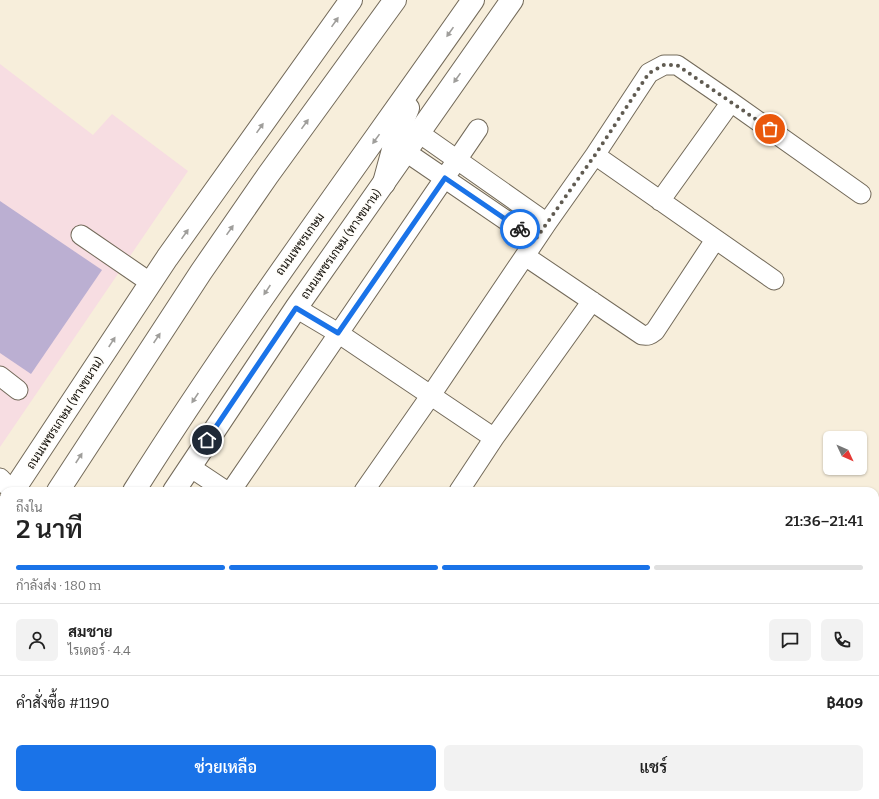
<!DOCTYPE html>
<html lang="th">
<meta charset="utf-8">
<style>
body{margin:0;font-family:Bitter,Sarabun,serif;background:#f2f2f2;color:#222;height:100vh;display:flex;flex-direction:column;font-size:15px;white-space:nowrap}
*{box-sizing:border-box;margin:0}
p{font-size:13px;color:#767676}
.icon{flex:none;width:22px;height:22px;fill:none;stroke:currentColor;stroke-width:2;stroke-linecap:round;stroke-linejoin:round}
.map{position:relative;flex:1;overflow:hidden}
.drawer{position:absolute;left:0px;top:487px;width:879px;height:312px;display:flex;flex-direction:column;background:#fff;border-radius:12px 12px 0 0;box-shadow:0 1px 3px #0004}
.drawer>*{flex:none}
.needle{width:26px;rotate:134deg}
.tools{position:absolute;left:823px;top:431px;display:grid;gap:8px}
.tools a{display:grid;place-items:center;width:44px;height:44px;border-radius:6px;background:#fff;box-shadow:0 1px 3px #0004;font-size:20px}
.pin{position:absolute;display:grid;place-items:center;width:34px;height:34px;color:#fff;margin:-17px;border:2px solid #fff;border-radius:50%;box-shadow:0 1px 4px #0007}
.courier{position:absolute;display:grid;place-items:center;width:40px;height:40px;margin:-20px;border:3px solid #1a73e8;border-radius:50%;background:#fff;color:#222;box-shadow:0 1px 5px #0007}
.summary em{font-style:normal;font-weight:600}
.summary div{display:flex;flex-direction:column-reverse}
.summary{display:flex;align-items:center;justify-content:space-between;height:68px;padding:0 16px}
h1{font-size:26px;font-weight:600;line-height:30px}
.bar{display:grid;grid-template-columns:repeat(4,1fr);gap:6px 4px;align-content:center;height:48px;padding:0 16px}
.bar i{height:5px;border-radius:3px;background:#e0e0e0}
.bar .current{background:#1a73e8}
.bar p{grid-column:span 4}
.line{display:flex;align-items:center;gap:10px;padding:0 16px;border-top:1px solid #e0e0e0}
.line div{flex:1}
.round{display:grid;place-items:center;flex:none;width:42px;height:42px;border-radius:6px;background:#f2f2f2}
.cta{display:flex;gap:8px;margin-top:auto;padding:8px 16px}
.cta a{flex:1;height:46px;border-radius:6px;background:#1a73e8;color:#fff;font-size:16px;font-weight:600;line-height:46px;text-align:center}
.cta a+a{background:#f2f2f2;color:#222}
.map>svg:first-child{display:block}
.industrial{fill:#f7dde2}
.building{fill:#bbafd2}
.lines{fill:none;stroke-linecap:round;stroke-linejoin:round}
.minor-casing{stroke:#736a5a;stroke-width:21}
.major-casing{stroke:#736a5a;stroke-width:24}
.highway-casing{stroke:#736a5a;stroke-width:24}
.path{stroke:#a59e90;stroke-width:2.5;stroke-dasharray:3 3;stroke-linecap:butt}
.minor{stroke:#fff;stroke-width:19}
.major{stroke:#fff;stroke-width:22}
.highway{stroke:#fff;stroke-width:22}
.oneway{fill:#9f9e9b}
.done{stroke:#605b51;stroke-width:4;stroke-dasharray:0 7.2}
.route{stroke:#1a73e8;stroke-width:5}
.labels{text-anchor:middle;stroke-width:3;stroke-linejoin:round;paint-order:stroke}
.street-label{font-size:12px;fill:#0f0c06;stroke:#fefcf8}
</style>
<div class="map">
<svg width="879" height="799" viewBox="0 0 879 799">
<rect width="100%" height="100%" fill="#f7eedb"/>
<!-- industrial -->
<path class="industrial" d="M0,64l93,71 19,-21 76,57 -188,276z"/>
<!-- building -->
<path class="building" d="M0,201l102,69 -71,104 -31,-21z"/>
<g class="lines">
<defs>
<path id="minor" d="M419,133l128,90
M406,152l129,88
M595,155l179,125
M660,201l71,-99
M81,235l70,48
M525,256l117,79c6,1 8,0 13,-4l60,-91
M296,308l42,25 156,105
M0,376l18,14
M190,467l36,24
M0,478l12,13
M231,491l247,-362
M364,491l67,-96 116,-172 48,-68 54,-82 15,-8h13l54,37 130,92
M459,491l35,-53 98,-137
M875,635l4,3
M875,783l4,3
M0,794l9,5
M286,795l5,4"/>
<path id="major" d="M13,491l154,-233 184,-258
M174,491l122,-183 216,-308
M0,513l4,-7
M0,773l4,-6"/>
<path id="highway" d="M384,183l13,-48 11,-27
M58,491l143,-219 67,-97 127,-175
M134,491c106,-168 225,-328 339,-491
M0,582l4,-6
M0,710l4,-7"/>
</defs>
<!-- minor casing -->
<use href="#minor" class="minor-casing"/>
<!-- major casing -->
<use href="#major" class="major-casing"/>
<!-- highway casing -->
<use href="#highway" class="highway-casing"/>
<!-- path -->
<path class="path" d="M545,799l3,-4"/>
<!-- minor -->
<use href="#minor" class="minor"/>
<!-- major -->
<use href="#major" class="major"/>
<!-- highway -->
<use href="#highway" class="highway"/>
</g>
<!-- one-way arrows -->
<defs><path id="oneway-solid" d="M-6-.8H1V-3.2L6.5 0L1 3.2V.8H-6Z"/></defs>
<g class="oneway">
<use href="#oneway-solid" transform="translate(335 22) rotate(-55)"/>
<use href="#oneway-solid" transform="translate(450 32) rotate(125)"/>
<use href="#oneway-solid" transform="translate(457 78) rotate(125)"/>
<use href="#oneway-solid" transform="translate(305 124) rotate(-54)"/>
<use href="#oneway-solid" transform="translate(260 128) rotate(-55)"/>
<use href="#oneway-solid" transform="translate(376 139) rotate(126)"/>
<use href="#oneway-solid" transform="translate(230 230) rotate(-55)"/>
<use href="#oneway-solid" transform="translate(185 234) rotate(-55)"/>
<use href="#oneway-solid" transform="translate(267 290) rotate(124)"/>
<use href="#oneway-solid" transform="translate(157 338) rotate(-56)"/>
<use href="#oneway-solid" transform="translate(112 342) rotate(-57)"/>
<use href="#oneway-solid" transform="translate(195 398) rotate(124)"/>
<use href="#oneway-solid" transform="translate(79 458) rotate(-57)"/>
</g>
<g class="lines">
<!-- done -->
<path class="done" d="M520,229l15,11 60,-85 54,-82 15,-8h13l93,64"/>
<!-- route -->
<path class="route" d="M207,440l89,-132 42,25 107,-155 75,51"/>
</g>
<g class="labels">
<!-- street labels -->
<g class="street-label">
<text transform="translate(300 244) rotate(-54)" y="4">ถนนเพชรเกษม</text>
<text transform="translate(341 244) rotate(-55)" y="4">ถนนเพชรเกษม (ทางขนาน)</text>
<text transform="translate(65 413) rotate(-57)" y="4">ถนนเพชรเกษม (ทางขนาน)</text>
</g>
</g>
</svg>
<div class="tools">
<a><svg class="needle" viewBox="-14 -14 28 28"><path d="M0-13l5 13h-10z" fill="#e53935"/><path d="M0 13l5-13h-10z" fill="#767676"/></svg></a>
</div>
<div class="pin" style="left:770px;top:129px;background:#ea580c"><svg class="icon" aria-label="bag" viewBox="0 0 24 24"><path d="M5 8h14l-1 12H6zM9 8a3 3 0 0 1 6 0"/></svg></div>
<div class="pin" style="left:207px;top:440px;background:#1f2937"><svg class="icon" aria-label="home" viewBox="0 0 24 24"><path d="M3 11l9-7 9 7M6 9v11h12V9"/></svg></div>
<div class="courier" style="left:520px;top:229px"><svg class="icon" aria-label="bike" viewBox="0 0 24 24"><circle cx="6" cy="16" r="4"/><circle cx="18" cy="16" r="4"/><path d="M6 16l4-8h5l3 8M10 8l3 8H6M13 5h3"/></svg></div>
<section class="drawer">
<div class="summary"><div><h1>2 นาที</h1><p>ถึงใน</p></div><em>21:36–21:41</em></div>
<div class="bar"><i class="current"></i><i class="current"></i><i class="current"></i><i></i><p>กำลังส่ง · 180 m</p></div>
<div class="line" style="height:72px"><a class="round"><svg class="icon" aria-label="person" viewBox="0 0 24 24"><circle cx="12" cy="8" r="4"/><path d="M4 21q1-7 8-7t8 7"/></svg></a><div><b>สมชาย</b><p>ไรเดอร์ · 4.4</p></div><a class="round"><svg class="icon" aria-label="chat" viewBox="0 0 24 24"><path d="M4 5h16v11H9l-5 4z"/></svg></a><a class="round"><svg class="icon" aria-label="phone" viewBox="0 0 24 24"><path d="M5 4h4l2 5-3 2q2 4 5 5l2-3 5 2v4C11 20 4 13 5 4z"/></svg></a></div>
<div class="line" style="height:52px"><div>คำสั่งซื้อ #1190</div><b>฿409</b></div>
<div class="cta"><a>ช่วยเหลือ</a><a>แชร์</a></div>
</section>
</div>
